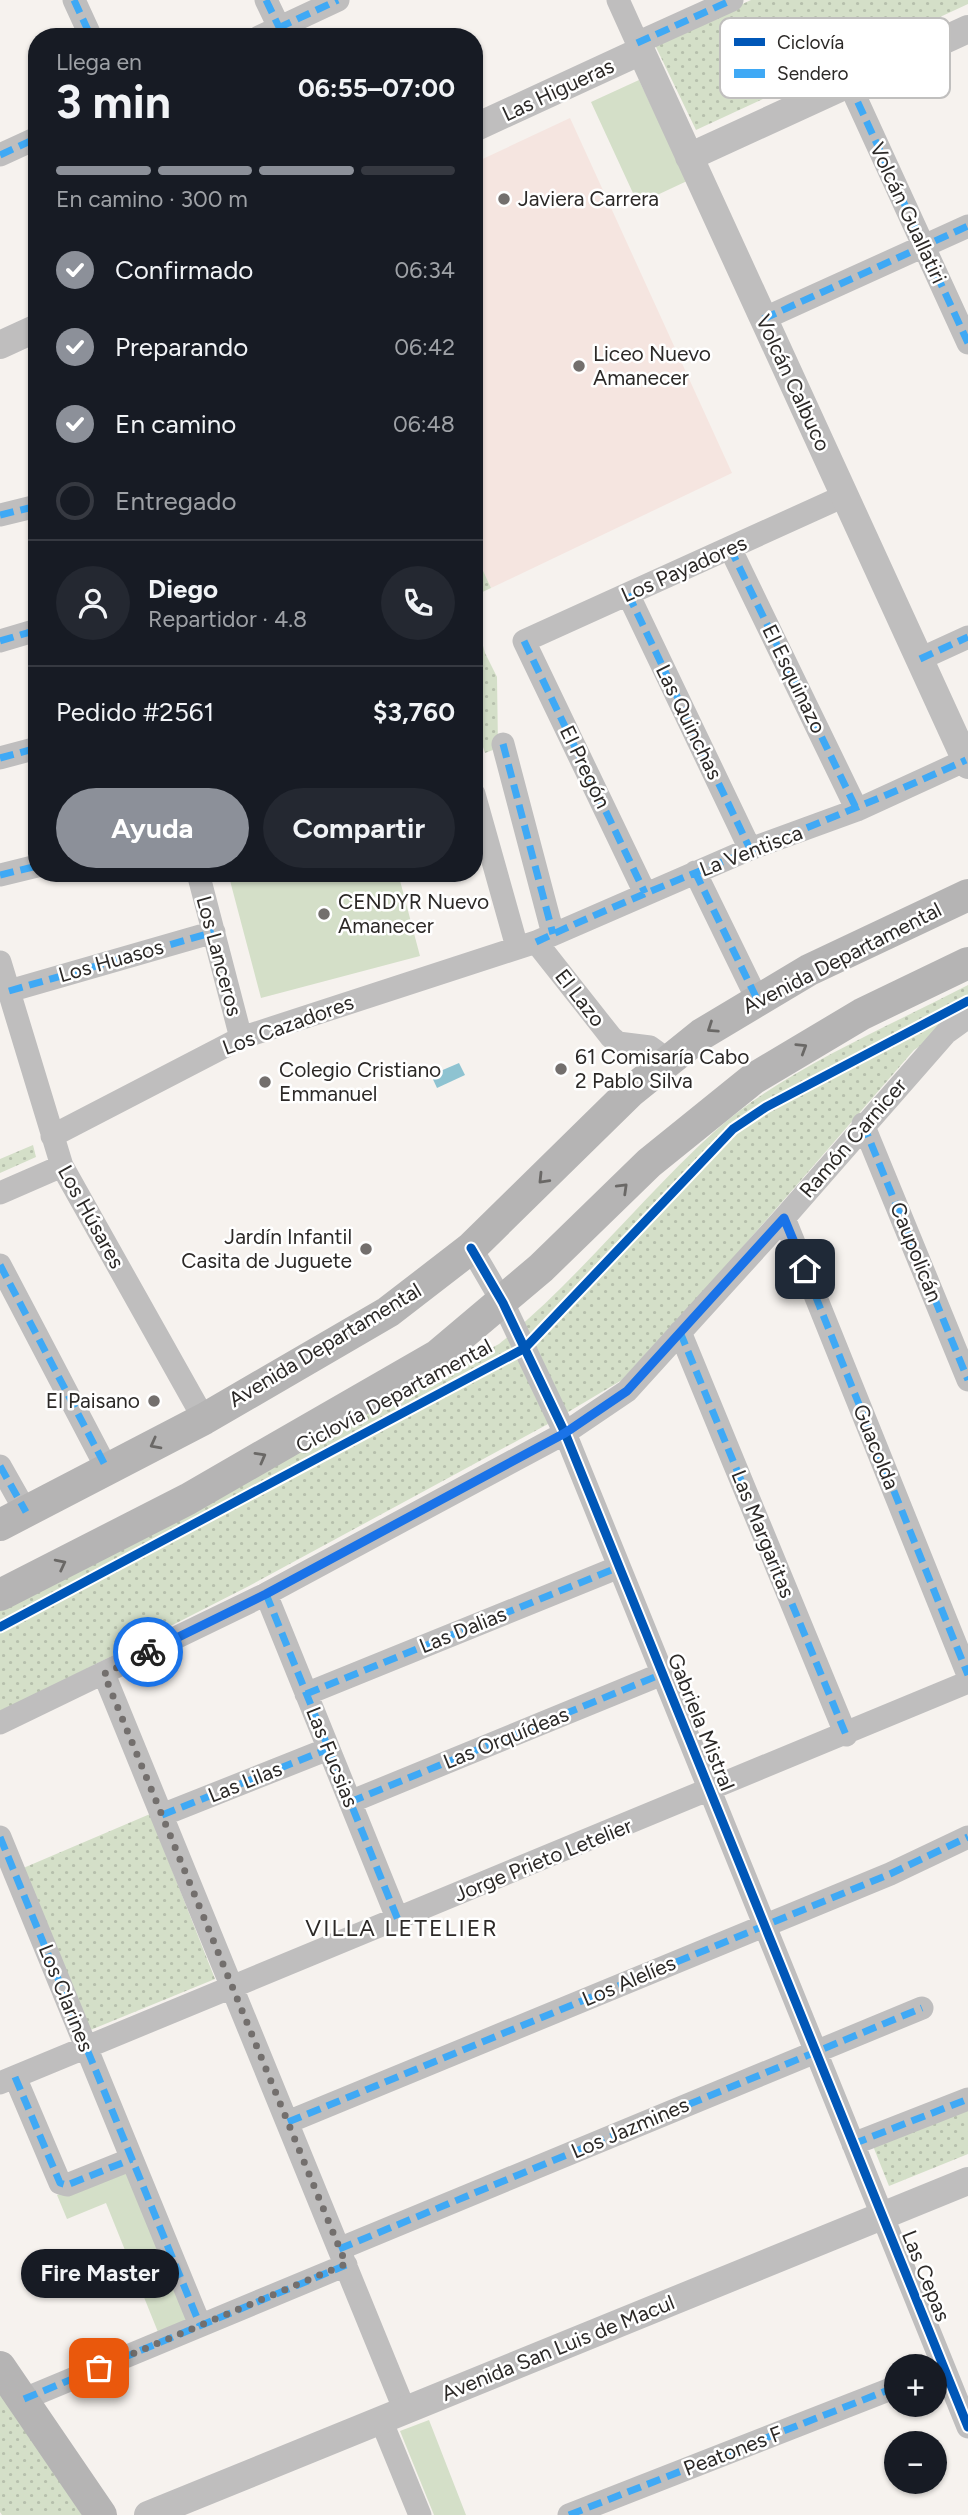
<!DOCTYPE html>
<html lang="es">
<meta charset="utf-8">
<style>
body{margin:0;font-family:Figtree,sans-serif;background:#242831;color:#f1f3f6;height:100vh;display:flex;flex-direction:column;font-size:26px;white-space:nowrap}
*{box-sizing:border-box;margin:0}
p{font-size:23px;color:#9ea1a6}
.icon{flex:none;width:38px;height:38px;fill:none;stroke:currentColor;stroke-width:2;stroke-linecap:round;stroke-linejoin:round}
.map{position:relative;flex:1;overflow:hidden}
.panel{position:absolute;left:28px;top:28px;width:455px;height:854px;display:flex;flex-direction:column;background:#171b24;border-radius:28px;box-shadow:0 2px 5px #0004}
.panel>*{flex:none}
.controls{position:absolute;left:884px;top:2354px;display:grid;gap:14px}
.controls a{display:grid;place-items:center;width:63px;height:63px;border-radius:50%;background:#171b24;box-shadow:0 2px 5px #0004;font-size:35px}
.pin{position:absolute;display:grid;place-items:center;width:60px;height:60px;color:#fff;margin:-30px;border-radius:14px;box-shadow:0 4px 10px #0006}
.courier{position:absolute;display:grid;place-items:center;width:70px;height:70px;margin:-35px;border:5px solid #1a73e8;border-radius:50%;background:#fff;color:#222;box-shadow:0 2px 9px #0007}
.bubble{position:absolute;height:49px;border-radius:24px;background:#171b24;box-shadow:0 2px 5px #0004;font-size:23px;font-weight:700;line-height:49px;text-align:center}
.overview em{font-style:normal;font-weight:700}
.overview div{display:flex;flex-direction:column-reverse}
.overview{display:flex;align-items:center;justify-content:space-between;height:119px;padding:0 28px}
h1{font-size:46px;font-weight:700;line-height:52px}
.bar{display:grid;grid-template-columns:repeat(4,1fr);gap:10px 7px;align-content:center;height:84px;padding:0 28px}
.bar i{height:9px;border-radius:5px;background:#363941}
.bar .active{background:#8c9099}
.bar p{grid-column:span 4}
.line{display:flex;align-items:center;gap:18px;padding:0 28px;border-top:2px solid #363941}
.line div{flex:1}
.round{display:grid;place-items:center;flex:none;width:74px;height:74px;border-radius:37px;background:#242831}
ol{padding:0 28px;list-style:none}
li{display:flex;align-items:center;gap:21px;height:77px}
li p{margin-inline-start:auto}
li .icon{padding:7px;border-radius:50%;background:#8c9099;color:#fff;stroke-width:4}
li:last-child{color:#9ea1a6}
li i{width:38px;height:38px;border:4px solid #363941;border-radius:50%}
.primary-button{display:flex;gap:14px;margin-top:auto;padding:14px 28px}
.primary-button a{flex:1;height:80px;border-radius:42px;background:#8c9099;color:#fff;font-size:28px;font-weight:700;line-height:80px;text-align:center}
.primary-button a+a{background:#242831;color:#f1f3f6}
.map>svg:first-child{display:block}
.education{fill:#f5e5e0}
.grass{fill:#d4dfc8}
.park{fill:url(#park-dots)}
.water{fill:#8ec3d1}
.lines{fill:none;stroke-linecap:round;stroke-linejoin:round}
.minor{stroke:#bfbebe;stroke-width:23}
.tertiary{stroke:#bfbebe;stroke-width:28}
.secondary{stroke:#b5b4b4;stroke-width:32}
.quiet{stroke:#3fa9f5;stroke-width:7;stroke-dasharray:14 7;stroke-linecap:butt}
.cycleway-casing{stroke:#fff;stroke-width:13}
.cycleway{stroke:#0057b8;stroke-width:9}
.oneway{stroke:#6a6866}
.done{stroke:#736f6d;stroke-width:7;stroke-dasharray:0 12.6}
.route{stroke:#1a73e8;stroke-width:9}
.poi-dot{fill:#736f6d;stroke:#fff;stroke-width:2.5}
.labels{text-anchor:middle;stroke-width:5;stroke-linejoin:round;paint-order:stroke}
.street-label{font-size:21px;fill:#2c2927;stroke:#fff}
.poi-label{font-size:21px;fill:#2c2927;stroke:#fff;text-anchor:start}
.neighbourhood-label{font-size:23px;letter-spacing:2px;fill:#2c2927;stroke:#fff}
.key{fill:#fff;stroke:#c0bfbe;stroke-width:2}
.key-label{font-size:19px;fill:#2c2927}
</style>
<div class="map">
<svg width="968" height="2515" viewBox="0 0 968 2515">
<defs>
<pattern id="park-dots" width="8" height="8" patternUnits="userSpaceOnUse" patternTransform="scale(1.75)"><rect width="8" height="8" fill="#d4dfc8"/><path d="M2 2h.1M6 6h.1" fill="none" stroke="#b6bfac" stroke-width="1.8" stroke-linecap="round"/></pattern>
</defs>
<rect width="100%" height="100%" fill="#f6f2ee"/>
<!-- education -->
<path class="education" d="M570,118l162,355 -241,115 -17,-37v-388z"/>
<!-- grass -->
<path class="grass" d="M639,80l48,101 -49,23 -47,-102z
M228,873h170l22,83 -159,42z
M128,2166l62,152 -32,14 -52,-129 -39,16 -10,-24z
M429,2420l37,95h-32l-34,-84z"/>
<!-- park -->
<path class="park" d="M751,0h217v4l-272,126 -41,-85z
M474,551l17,37 -17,8z
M474,612l11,41 12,24 1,71 -13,5 -11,-33z
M968,985v30l-54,35 -186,214 -106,116 -74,44 -299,162 -249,127v-108l499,-261c79,-64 141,-145 216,-213 66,-60 173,-104 253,-146z
M33,1145l3,12 -36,16v-14z
M150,1814l65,165 -127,52 -67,-162z
M968,2109v45l-79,32 -16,-40z
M0,2391l82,124h-80l-2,-3z"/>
<!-- water -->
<path class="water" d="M459,1063l6,12 -28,13 -6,-13z"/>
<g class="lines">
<!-- minor -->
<path class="minor" d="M74,0l17,37
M266,0l13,27
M618,0l23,51
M259,37l79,-37
M637,43l95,-43
M849,83l119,260
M0,155l37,-17
M763,319l205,-93
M0,515l37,-9
M730,548l127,262
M628,594l122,255
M0,641l37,-11
M920,659l48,-22
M503,744l50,190
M0,758l37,-10
M474,794l43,153
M695,872l62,127
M198,873l43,165
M0,875l37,-9
M645,893l-121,-252 320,-145
M536,942l75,95 7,6 32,4 18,13
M0,962l62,204 142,253
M9,991l205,-59
M863,1124l105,256
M52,1136l189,-98 295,-96 214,-93 107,-39 109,-50
M0,1193l62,-27
M784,1218l184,457
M471,1248l32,55 62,130 403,994
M0,1265l107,204
M680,1332l166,403
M0,1466l26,46
M266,1594l132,326
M104,1674l301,737
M306,1694l313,-127
M0,1723l266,-129 299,-161 62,-42 157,-173 162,-185 22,-16
M350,1802l312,-128
M162,1815l166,-66
M0,1837l200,488
M15,2077l45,106 7,2 65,-26
M0,2083l968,-401
M288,2122l602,-248 78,-37
M853,2144l115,-45
M339,2249l583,-241
M24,2399l322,-134
M381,2420l39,95
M569,2515l327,-128"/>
<!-- tertiary -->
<path class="tertiary" d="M474,128l167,-77 327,714
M689,157l279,-128
M0,345l37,-17
M148,2515l820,-334"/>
<!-- secondary -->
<path class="secondary" d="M0,1525l204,-106 184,-107 83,-64 159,-156 72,-58 107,-64 159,-75
M0,1595l188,-96 250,-144 103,-87 108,-105 104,-84 109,-65 106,-51
M0,2367l101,148"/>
<!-- quiet -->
<path class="quiet" d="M74,0l17,37
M266,0l13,27
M259,37l79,-37
M637,43l95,-43
M849,83l119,260
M0,155l37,-17
M763,319l205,-93
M0,515l37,-9
M730,548l127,262
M628,594l122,255
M0,641l37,-11
M524,641l121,252
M920,659l48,-22
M503,744l50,190
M0,758l37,-10
M695,872l62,127
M0,875l37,-9
M536,942c142,-67 288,-117 430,-182
M9,991l205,-59
M863,1124l105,256
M784,1218l184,457
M0,1265l107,204
M680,1332l166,403
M0,1466l26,46
M266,1594l132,326
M306,1694l313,-127
M350,1802l312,-128
M162,1815l166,-66
M0,1837l200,488
M15,2077l45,106 7,2 65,-26
M288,2122l602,-248 78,-37
M853,2144l115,-45
M339,2249l583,-241
M24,2399l322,-134
M569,2515l327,-128"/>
<defs>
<path id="cycleway" d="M471,1248l32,55 62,130 403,994
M0,1627l525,-279 208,-219 33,-22 202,-106"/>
</defs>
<!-- cycleway casing -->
<use href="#cycleway" class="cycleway-casing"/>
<!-- cycleway -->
<use href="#cycleway" class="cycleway"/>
</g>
<!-- one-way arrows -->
<defs><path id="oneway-chevron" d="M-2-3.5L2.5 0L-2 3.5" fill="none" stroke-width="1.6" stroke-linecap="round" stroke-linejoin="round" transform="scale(1.75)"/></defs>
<g class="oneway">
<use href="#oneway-chevron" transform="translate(712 1028) rotate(146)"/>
<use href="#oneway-chevron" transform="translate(802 1048) rotate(-32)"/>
<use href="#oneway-chevron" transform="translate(543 1179) rotate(134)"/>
<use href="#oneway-chevron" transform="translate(623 1188) rotate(-44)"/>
<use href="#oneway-chevron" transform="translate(155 1444) rotate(152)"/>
<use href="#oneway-chevron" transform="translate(261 1457) rotate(-29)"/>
<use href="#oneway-chevron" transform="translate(61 1564) rotate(-27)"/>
</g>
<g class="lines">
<!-- done -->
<path class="done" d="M99,2368l247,-104 -242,-590 44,-22"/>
<!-- route -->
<path class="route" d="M148,1652l118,-58 299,-161 62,-42 157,-173 21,51"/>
</g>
<!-- markers -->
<g class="poi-dot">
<circle cx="504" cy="199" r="7"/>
<circle cx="579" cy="366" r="7"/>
<circle cx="324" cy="914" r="7"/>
<circle cx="561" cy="1069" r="7"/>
<circle cx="265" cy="1082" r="7"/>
<circle cx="366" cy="1249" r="7"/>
<circle cx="154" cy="1401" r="7"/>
</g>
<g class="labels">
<!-- street labels -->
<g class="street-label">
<text transform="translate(558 90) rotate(-25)" y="7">Las Higueras</text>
<text transform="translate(908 213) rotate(65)" y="7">Volcán Guallatiri</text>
<text transform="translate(793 383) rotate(65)" y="7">Volcán Calbuco</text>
<text transform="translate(684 569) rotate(-24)" y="7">Los Payadores</text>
<text transform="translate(794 679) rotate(64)" y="7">El Esquinazo</text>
<text transform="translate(689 722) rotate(64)" y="7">Las Quinchas</text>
<text transform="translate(585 767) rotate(64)" y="7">El Pregón</text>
<text transform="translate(751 851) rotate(-21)" y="7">La Ventisca</text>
<text transform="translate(219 956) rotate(75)" y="7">Los Lanceros</text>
<text transform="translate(842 958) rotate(-27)" y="7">Avenida Departamental</text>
<text transform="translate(111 961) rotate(-16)" y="7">Los Huasos</text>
<text transform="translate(580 998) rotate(52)" y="7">El Lazo</text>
<text transform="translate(288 1025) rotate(-20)" y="7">Los Cazadores</text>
<text transform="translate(853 1138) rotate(-49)" y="7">Ramón Carnicer</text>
<text transform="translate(91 1217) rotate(61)" y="7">Los Húsares</text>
<text transform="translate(916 1252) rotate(68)" y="7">Caupolicán</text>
<text transform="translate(325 1345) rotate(-31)" y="7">Avenida Departamental</text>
<text transform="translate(394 1396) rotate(-28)" y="7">Ciclovía Departamental</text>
<text transform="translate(876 1447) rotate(68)" y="7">Guacolda</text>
<text transform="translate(763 1534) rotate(68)" y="7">Las Margaritas</text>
<text transform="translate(463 1630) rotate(-22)" y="7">Las Dalias</text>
<text transform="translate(701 1722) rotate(68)" y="7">Gabriela Mistral</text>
<text transform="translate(506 1738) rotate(-22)" y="7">Las Orquídeas</text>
<text transform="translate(332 1757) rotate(68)" y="7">Las Fucsias</text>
<text transform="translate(245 1782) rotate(-22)" y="7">Las Lilas</text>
<text transform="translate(543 1860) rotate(-22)" y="7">Jorge Prieto Letelier</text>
<text transform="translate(629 1981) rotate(-23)" y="7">Los Alelíes</text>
<text transform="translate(66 1998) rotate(68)" y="7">Los Clarines</text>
<text transform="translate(630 2128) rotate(-23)" y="7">Los Jazmines</text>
<text transform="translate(926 2276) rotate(68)" y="7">Las Cepas</text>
<text transform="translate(558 2348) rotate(-22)" y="7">Avenida San Luis de Macul</text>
<text transform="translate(733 2451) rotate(-21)" y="7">Peatones F</text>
</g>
<!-- poi labels -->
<g class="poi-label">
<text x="518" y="206">Javiera Carrera</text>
<text x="593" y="361">Liceo Nuevo<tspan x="593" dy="24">Amanecer</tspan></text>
<text x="338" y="909">CENDYR Nuevo<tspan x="338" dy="24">Amanecer</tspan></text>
<text x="575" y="1064">61 Comisaría Cabo<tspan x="575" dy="24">2 Pablo Silva</tspan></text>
<text x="279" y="1077">Colegio Cristiano<tspan x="279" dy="24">Emmanuel</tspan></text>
<text x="352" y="1244" text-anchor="end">Jardín Infantil<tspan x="352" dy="24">Casita de Juguete</tspan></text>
<text x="140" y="1408" text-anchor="end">El Paisano</text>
</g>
<!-- neighbourhood labels -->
<g class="neighbourhood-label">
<text x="402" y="1936">VILLA LETELIER</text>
</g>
</g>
<!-- legend -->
<rect x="720" y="18" width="230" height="80" rx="10" class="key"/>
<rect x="734" y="38" width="31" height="8" fill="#0057b8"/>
<rect x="734" y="69" width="31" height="9" fill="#3fa9f5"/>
<g class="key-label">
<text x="777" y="49">Ciclovía</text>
<text x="777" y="80">Sendero</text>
</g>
</svg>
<div class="controls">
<a>+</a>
<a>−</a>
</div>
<div class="pin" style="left:99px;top:2368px;background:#ea580c"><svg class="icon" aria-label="bag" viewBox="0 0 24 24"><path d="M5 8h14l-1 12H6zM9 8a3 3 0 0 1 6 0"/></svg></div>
<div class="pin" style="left:805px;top:1269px;background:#1f2937"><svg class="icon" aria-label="home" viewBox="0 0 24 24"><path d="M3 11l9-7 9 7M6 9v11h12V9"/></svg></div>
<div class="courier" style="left:148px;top:1652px"><svg class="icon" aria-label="bike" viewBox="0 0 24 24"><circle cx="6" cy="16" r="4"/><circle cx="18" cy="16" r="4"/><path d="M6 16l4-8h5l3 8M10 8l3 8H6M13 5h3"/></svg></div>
<div class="bubble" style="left:21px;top:2249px;width:158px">Fire Master</div>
<section class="panel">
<div class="overview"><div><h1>3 min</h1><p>Llega en</p></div><em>06:55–07:00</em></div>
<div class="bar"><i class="active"></i><i class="active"></i><i class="active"></i><i></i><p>En camino · 300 m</p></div>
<ol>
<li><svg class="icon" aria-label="check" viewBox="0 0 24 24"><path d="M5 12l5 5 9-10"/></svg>Confirmado<p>06:34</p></li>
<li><svg class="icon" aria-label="check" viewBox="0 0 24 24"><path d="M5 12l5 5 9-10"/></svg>Preparando<p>06:42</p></li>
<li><svg class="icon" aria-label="check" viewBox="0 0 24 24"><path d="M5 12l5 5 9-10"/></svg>En camino<p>06:48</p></li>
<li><i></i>Entregado</li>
</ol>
<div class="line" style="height:126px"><a class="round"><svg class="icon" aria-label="person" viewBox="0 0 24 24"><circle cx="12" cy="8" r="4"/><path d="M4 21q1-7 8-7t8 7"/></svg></a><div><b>Diego</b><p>Repartidor · 4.8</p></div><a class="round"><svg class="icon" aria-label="phone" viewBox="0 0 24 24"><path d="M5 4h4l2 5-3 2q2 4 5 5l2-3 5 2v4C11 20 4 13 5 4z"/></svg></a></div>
<div class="line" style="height:91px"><div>Pedido #2561</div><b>$3,760</b></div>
<div class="primary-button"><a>Ayuda</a><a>Compartir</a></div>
</section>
</div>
